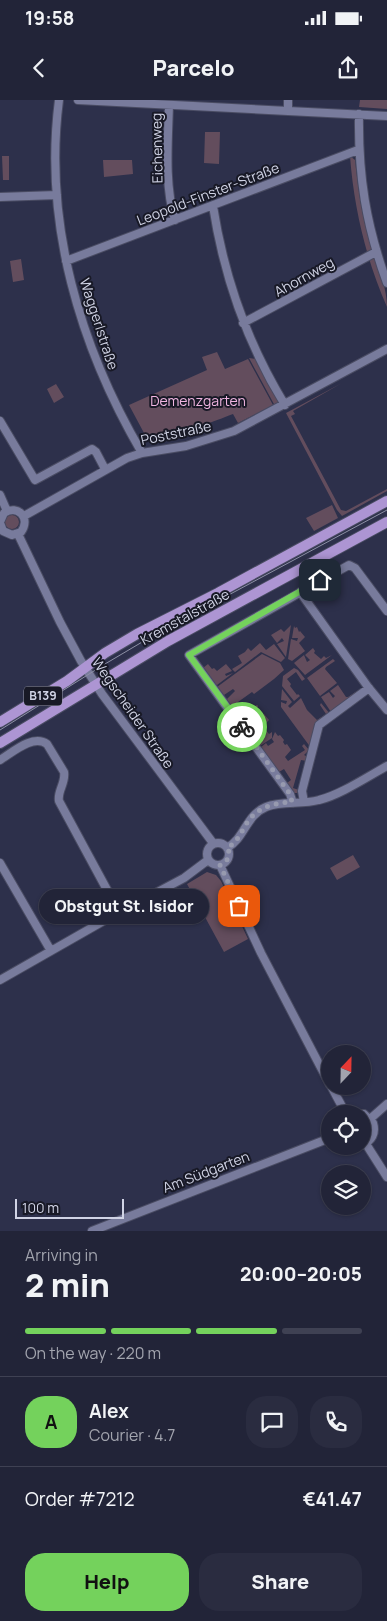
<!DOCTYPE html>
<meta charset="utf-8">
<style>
body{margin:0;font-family:Manrope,sans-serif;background:#2a2c40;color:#f1f3f6;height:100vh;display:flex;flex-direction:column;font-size:19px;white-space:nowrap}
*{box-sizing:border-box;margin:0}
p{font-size:16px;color:#a2a4ae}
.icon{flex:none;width:28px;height:28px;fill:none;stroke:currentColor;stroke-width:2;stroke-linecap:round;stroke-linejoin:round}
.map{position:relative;height:1131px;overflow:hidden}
.side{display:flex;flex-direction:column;background:#222438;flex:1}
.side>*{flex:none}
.needle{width:32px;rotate:22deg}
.controls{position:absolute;left:321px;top:945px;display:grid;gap:10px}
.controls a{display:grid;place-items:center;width:50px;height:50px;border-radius:50%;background:#222438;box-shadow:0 1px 4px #0004,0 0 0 1px #3f4153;font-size:25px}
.scale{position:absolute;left:15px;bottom:12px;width:109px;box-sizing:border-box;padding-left:5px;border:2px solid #d0d3e5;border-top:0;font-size:14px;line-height:18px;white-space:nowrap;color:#d0d3e5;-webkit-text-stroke:4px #181926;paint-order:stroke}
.pin{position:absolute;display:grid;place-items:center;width:42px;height:42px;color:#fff;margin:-21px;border-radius:10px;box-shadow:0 2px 8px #0006}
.courier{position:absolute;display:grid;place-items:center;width:50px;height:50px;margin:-25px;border:4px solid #74d25c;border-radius:50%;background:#fff;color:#222;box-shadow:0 1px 6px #0007}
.bubble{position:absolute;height:35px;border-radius:18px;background:#222438;box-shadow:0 1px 4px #0004,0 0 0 1px #3f4153;font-size:16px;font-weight:800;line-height:35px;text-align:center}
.headline em{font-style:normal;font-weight:800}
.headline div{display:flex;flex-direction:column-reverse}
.headline{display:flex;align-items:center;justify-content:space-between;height:85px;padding:0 25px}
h1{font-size:32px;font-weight:800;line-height:38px}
.bar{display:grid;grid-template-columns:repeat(4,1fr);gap:8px 5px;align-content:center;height:60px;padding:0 25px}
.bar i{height:6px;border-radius:4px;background:#3f4153}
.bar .current{background:#74d25c}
.bar p{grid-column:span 4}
.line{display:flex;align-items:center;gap:12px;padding:0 25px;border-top:1px solid #3f4153}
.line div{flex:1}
.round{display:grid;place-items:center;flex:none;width:52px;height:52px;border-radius:20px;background:#2a2c40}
.button{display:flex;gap:10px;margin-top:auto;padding:10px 25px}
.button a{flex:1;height:58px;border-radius:20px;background:#74d25c;color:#111;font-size:20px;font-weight:800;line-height:58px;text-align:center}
.button a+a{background:#2a2c40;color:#f1f3f6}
.status{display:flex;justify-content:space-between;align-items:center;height:35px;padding:0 25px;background:#222438;direction:ltr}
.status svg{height:14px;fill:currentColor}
header{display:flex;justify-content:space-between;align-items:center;height:65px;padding:0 25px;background:#222438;font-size:22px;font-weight:800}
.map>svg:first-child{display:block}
.green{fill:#634d5d}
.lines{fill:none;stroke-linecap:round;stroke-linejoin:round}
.minor-casing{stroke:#4a4c63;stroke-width:10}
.major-casing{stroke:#4a4c63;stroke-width:12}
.minor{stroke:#787b9c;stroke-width:8}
.major{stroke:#ad95d3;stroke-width:10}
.tram{stroke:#8d90a5;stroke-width:1}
.done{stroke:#979aaf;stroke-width:5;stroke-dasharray:0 9}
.route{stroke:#74d25c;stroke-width:6}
.labels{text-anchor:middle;stroke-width:4;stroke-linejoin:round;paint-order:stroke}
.shield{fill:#181926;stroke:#999bac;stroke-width:1}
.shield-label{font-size:12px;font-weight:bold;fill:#d0d3e5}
.street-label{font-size:14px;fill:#d0d3e5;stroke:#181926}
.park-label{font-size:14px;fill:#f0b5e1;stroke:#181926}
</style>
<div class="status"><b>19:58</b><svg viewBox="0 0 49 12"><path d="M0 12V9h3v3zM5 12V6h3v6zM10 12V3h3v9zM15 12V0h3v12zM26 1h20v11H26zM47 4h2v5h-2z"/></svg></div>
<header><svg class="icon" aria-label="back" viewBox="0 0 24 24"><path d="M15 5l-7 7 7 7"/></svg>Parcelo<svg class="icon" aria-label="share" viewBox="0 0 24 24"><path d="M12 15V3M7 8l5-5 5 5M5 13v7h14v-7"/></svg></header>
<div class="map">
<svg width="387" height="1131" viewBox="0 0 387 1131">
<rect width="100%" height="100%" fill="#2d304b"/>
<!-- green -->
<path class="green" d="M360,0h27v9l-28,-2z
M205,32h15l-1,32 -15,-1z
M2,56h7v24h-6z
M350,56l5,4c3,26 6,51 13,76 6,24 19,47 19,71 -21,-48 -33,-98 -37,-151z
M103,60h29l1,14 -29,3z
M21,159l3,21 -11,2 -3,-21z
M217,252l8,17 23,-10 25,46 -35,18 -5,-9c-21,8 -68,28 -89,19l-15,-28 78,-35 -5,-13z
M249,258l7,1 23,43 -4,4z
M342,283l-49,28 2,3 -4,2 50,94 5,1 41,-22v2l-45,25 -5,-6 -51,-97z
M56,284l8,13 -10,6 -7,-14z
M332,405l6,13 -24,13 -8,-13z
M5 422a7 7 0 1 1 14 0a7 7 0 1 1-14 0Z
M291,525l-5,32 -9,-13 7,-3 -2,-3 -5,5 -6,-8 10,-6 3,3z
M294,526l1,2 2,-1 2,5 1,-1 5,6 -6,6 6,8 -13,10 -4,-2 3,-20 6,2 1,-3h-6z
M260,543l6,7 8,-6 11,14 -4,4 -20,-10 -26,20 -3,-3 10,-6 -4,-7 7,-4 3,-4 3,3z
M313,548l2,3 -1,2 7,6 3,-3 2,2 6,-3 -27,20 -11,-12 10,-8 3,7 3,-2 -5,-5z
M262,554l18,9 4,7 -10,9 -20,15 -2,-2 -21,15 -4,-8 8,-8 -2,-2 -9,6 -7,-8z
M333,559l2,2 -9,6 -1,2 12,14 -17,13 -13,-18z
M208,564l4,5 2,-1 3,3 9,-7 6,7 -7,3 1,2 7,-3 -16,12 -2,-1 -12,-16z
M294,568l4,2 7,9 -3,2 -6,-9 -9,7 4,5 -1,2 7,9 1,-1 2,2 -6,5 -12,-15 1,-10z
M338,585l8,12h2l9,-6 2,2 -28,19 -10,-15 8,-5 4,6 2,-2 -5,-5z
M282,589l10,13 -4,4 2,2 11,-10 6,12 10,10 9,-6 -6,-9 1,-2 9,11 -15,11 -4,23 -30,-41v-5l5,2 1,-3 -6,-1z
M257,605l1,1 -1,2 2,3h3l-2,1 3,3 1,-1 5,6 -6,6 6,8 3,-2v6l-12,8 -25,-35 1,-1 -2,-2 2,-2 4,5 3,-1 2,3 9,-3 -1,-2z
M275,632l3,4 2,-1 4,5 -1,2 2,3 2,-1 4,6 -6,7 3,4 17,-11 -3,-4 2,-2 5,6 -5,5 4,2 -1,4 -6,-1 -8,28 6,2 -2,3h-3l-7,-10 4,-3 -7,-11 -5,3 -18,-25 5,-4 2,3 6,-4 -2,-3z
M353,755l7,12 -23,13 -7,-12z
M207,772l9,3 5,6 27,58 -24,13 -37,-68z"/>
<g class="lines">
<defs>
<path id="minor" d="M59,0c-16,123 21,247 83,353
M78,0l210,11
M288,0v11l99,5
M169,5c-1,36 -5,80 6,115
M359,14c-1,62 7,111 28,169
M0,97l57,-2
M213,106c11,71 34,137 72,199
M66,161l292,-111
M243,223l133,-71
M0,321l35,59 57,-31 4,3 9,17
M0,395l7,16
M24,416l103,-58 15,-5 44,-7 48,-15 153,-82
M0,422l4,-9c14,-9 27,5 17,19l-9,3 -9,-4 -3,-8
M18,434l42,88 21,39 21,33 111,149
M300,492l68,95 19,23
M0,660c13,-8 33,-26 47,-16l17,28c2,11 -7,19 -5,29l60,111
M304,702l-2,-11 17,-66 50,-37
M293,703l-3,-9 -101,-139 160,-90 6,3 32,43
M207 754a11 11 0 1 1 22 0a11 11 0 1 1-22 0Z
M227,748c18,-10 19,-33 39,-41 16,-7 35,-2 53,-7 21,-5 48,-23 68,-34
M0,763l51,88
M220,765l41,88 69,132
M0,880l107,-61 77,-41 24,-18
M331,986l15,28
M352,1014h12l9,9c3,10 -1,18 -11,22
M370,1019l17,-15
M366,1044l21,33
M92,1131l238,-93"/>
<path id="major" d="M0,622l67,-41 38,-28 32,-19 81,-41 169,-92
M0,643l168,-102 219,-119"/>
</defs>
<!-- minor casing -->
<use href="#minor" class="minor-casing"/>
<!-- major casing -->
<use href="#major" class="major-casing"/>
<!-- minor -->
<use href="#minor" class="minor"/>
<!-- major -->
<use href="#major" class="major"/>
<!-- tram -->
<path class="tram" d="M0,630l105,-66 49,-29 233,-125"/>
</g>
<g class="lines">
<!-- done -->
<path class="done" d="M239,806l-19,-41 8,-6 1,-7 -2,-4c9,-5 13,-13 18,-22 10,-18 27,-23 47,-24l-2,-8 -48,-67"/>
<!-- route -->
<path class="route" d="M242,627l-53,-72 131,-75"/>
</g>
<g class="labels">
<!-- shield labels -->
<rect class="shield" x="24" y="586.5" width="38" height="19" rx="4"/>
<g class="shield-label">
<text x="43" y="600">B139</text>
</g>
<!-- street labels -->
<g class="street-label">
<text transform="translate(157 48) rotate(-91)" y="5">Eichenweg</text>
<text transform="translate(208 94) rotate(-21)" y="5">Leopold-Finster-Straße</text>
<text transform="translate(304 177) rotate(-29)" y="5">Ahornweg</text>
<text transform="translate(99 224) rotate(72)" y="5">Waggerlstraße</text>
<text transform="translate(176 333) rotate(-12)" y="5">Poststraße</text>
<text transform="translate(185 517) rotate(-29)" y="5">Kremstalstraße</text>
<text transform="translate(133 613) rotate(55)" y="5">Wegscheider Straße</text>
<text transform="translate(206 1072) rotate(-21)" y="5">Am Südgarten</text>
</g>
<!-- park labels -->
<g class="park-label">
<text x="198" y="306">Demenzgarten</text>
</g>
</g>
</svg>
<div class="controls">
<a><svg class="needle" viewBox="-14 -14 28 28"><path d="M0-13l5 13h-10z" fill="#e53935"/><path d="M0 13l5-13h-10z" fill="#a2a4ae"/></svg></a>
<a><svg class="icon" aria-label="locate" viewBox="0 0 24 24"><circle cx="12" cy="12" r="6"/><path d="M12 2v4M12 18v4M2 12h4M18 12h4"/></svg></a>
<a><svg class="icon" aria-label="layers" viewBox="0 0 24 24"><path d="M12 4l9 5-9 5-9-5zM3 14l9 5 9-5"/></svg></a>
</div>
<div class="scale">100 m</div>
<div class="pin" style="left:239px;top:806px;background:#ea580c"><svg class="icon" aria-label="bag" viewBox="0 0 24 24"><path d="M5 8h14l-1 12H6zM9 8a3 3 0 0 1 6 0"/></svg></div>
<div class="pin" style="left:320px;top:480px;background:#1f2937"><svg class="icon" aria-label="home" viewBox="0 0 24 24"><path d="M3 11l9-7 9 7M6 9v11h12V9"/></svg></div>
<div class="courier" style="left:242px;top:627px"><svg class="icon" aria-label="bike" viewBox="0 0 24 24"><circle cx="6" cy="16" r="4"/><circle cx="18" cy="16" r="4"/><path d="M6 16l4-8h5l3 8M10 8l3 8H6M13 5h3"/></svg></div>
<div class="bubble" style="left:39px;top:789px;width:170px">Obstgut St. Isidor</div>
</div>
<section class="side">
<div class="headline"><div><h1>2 min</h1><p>Arriving in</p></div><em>20:00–20:05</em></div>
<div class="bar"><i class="current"></i><i class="current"></i><i class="current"></i><i></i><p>On the way · 220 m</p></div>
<div class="line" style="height:90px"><b class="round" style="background:#74d25c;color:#111">A</b><div><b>Alex</b><p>Courier · 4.7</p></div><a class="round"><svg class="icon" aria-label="chat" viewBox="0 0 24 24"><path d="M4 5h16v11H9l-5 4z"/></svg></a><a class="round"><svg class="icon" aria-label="phone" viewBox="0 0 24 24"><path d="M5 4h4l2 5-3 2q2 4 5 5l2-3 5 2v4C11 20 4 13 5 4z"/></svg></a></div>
<div class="line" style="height:65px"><div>Order #7212</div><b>€41.47</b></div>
<div class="button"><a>Help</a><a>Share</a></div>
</section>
